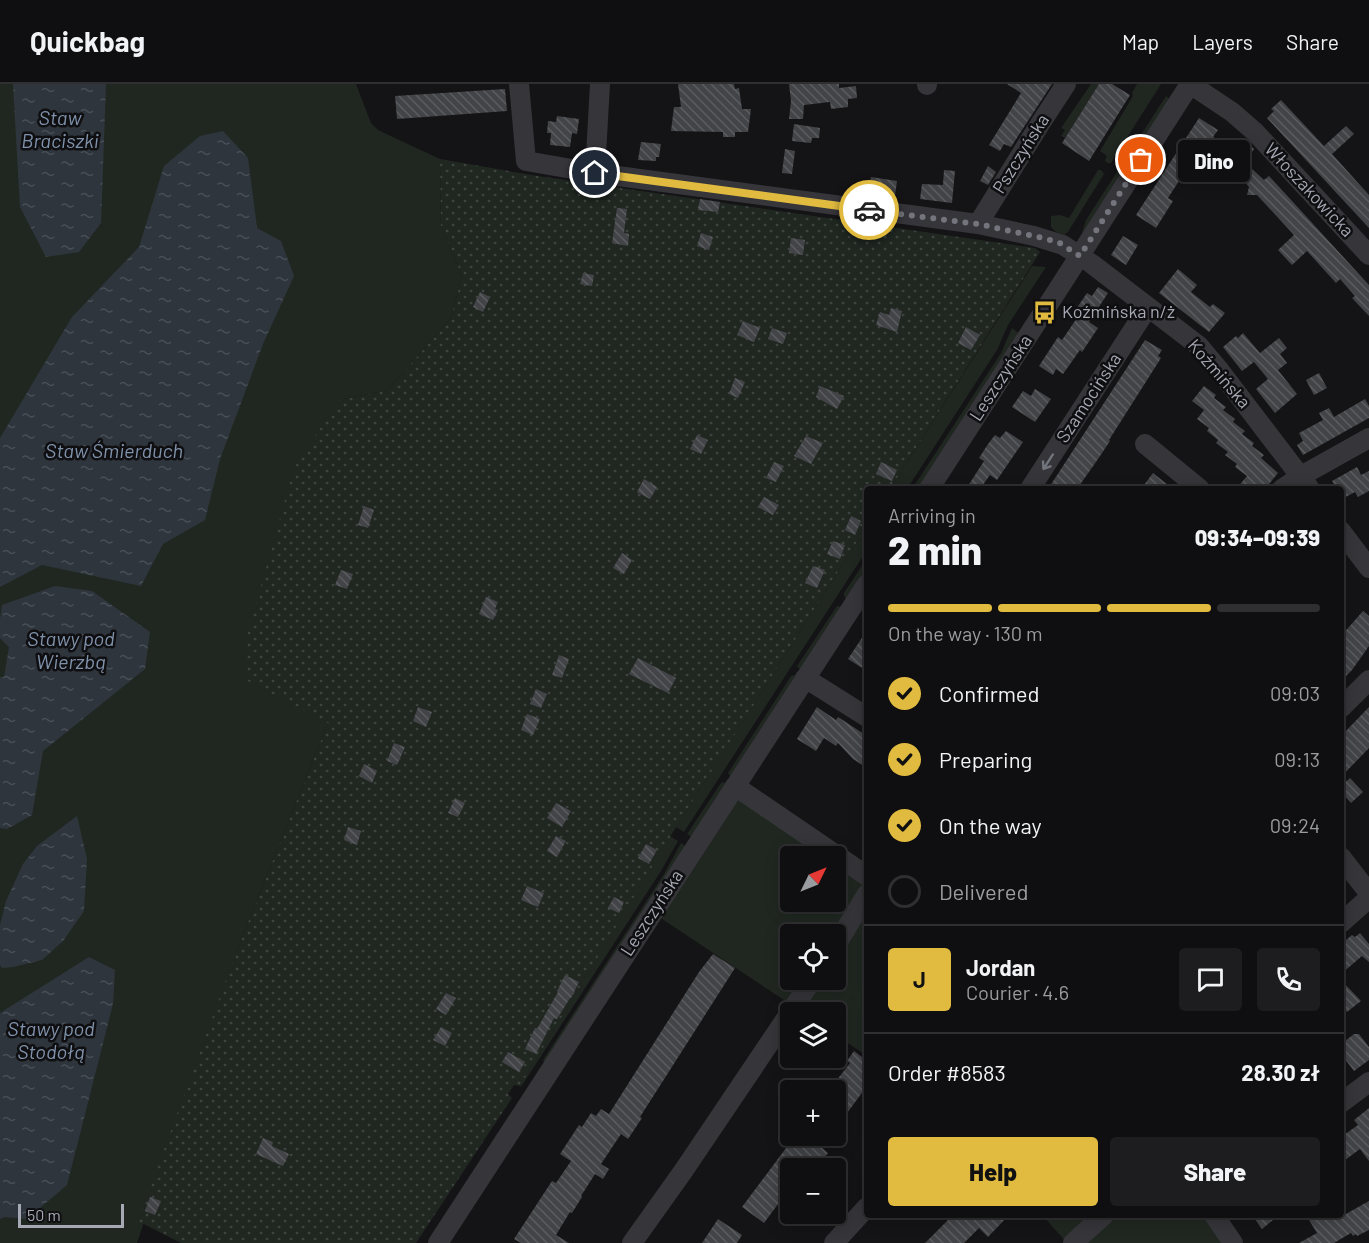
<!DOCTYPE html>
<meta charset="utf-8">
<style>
body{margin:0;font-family:Barlow,sans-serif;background:#1d1c1e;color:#f1f3f6;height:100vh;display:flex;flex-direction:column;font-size:22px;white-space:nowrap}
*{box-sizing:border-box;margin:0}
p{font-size:20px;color:#9b9c9f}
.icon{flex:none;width:33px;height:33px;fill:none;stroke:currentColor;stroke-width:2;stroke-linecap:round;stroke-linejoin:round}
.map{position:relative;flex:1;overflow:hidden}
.drawer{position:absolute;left:864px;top:402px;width:480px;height:732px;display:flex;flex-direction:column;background:#0f0e10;border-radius:6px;box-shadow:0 3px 15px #0003,0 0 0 2px #2f2e30}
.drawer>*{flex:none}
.needle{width:39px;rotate:47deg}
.tools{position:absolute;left:780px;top:762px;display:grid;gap:12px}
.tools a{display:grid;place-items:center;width:66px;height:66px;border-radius:6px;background:#0f0e10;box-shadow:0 3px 15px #0003,0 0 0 2px #2f2e30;font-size:30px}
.scale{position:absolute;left:18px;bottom:15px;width:106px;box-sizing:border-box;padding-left:6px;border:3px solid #a6a9b4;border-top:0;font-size:16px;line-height:21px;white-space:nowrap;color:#a6a9b4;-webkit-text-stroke:4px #0f0e10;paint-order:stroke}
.pin{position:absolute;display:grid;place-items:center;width:51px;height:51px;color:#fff;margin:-26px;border:3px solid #fff;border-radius:50%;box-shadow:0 2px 6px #0007}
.courier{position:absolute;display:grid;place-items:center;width:60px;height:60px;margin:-30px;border:4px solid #e1bb3f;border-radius:50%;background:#fff;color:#222;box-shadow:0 2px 8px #0007}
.bubble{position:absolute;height:42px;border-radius:6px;background:#0f0e10;box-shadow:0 3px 15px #0003,0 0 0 2px #2f2e30;font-size:20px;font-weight:800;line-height:42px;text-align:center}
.head em{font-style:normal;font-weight:800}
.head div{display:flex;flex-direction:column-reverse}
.head{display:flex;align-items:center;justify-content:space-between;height:102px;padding:0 24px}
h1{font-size:39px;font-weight:800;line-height:45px}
.bar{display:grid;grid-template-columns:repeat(4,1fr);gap:9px 6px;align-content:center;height:72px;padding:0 24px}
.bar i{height:8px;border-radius:4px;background:#2f2e30}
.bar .on{background:#e1bb3f}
.bar p{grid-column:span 4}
.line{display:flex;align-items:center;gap:15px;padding:0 24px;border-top:2px solid #2f2e30}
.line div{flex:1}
.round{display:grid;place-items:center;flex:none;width:63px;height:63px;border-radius:6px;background:#1d1c1e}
ol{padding:0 24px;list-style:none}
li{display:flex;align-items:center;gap:18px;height:66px}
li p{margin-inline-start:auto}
li .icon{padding:6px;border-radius:50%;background:#e1bb3f;color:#111;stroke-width:4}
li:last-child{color:#9b9c9f}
li i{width:33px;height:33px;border:3px solid #2f2e30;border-radius:50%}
.primary-button{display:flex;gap:12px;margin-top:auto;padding:12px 24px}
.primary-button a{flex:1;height:69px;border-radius:6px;background:#e1bb3f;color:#111;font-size:24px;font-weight:800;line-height:69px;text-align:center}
.primary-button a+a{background:#1d1c1e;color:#f1f3f6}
header{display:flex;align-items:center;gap:36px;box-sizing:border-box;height:84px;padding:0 30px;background:#0f0e10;border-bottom:2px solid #2f2e30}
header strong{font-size:28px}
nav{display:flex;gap:33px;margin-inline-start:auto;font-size:21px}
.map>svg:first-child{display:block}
.grass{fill:#202721;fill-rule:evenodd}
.garden{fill:url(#garden-dots)}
.water{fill:url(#water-ripples)}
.building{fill:url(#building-back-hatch)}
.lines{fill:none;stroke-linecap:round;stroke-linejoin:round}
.minor{stroke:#35353a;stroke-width:20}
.oneway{stroke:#73757d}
.done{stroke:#73747c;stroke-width:6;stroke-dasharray:0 10.8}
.route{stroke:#e1bb3f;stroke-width:8}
.labels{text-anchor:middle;stroke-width:5;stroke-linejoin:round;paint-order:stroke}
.street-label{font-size:18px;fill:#a6a9b4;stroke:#0f0e10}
.poi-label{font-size:18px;fill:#a6a9b4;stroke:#0f0e10;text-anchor:start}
.water-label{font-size:20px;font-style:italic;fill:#8093ac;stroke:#0f0e10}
</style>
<header>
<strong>Quickbag</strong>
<nav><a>Map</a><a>Layers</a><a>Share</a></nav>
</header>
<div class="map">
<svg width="1369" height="1159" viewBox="0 0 1369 1159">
<defs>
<pattern id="garden-dots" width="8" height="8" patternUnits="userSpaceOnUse" patternTransform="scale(1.5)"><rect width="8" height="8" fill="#202721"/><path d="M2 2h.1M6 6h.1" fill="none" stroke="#3d443f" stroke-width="1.8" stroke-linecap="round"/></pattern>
<pattern id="water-ripples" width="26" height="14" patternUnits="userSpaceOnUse" patternTransform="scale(1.5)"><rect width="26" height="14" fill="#2e353c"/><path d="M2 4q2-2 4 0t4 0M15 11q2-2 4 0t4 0" fill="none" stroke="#494f56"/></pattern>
<pattern id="building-back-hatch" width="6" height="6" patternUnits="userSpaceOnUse" patternTransform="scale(1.5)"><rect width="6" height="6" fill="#434448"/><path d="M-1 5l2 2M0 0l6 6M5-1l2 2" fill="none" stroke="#5b5c60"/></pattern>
</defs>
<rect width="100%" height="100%" fill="#141315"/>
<!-- grass -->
<path class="grass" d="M0,0h356l15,39 7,7 62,29 1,67 21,50 -11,42 -63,72 -49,10 -11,323 -91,227 -100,293h-137z
M1091,0h8l-34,54 -4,-2 4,-6 -4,-2z
M1137,0h24l-50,79h-4l-2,-3 2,-4 -7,-5 33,-55 -1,-3z
M1166,12l5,4 -90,136 5,-16z
M1098,86h3l3,4 -36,58 -4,3 -8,-3 -5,-5v-11l9,-1 9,3z
M1032,182l14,1 -38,58 -11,25 -90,139h-17z
M1012,244l8,6 -101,155h-7l89,-136z
M867,442v24l-183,282 -8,-5z
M867,474v11l-20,31 -3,-4v-3z
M837,522l6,1 -42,64 -4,-5z
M795,591l3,1 -67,102 -3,-5 63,-97z
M723,698l5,1 -35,55 -6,-4 34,-51z
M740,710l87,62h-37v46h46v-39l31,22v171l-31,-21v-23h-34l-143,-95zM790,850h46v46h-46z
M670,752l8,5 -17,30 -140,216 -1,-1z
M681,759l6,4 -142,217 -2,-4 121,-186z
M1042,1131h163l16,28h-154z"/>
<!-- garden -->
<path class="garden" d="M440,75l91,16 504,73 5,4 -150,237h-23v37l-194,306 -153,254 -6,-1 -6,9 4,4 -96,145h-235l-43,-22 99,-271 91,-227 -82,-43v-40l48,-172 45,-68 49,-10 63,-72 11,-42 -21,-50z"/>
<!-- water -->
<path class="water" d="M13,0h93l-5,139 -22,29 -33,5 -26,-50z
M223,47l25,27 9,70 24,13 13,35 -31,68 -43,115 -15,61 -42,24 -22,42 -99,-21 -42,22v-149l72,-121 67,-70 25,-81 36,-30z
M55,502l37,5 58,41 -5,37 -102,82 -11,64 -25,14 -7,-1v-151h4l5,-30 -9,-9v-19l2,-14z
M77,732l10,43 -3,52 -21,30 -21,19 -29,7 -11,1 -2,-3v-40l6,-24 17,-37 14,-18z
M89,873l26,13 -2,34 -46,181 -40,34 -22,-2 -5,2v-206z"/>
<!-- building -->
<path class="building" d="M678,0h56l1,5 4,-1 3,21h9l-3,23h-13v5h-12v-5l-52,-1 3,-24h7z
M789,0h50v4l17,-2 1,12 -9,1v8l-17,2 -1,-7 -26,3 -1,14h-14l2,-18z
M1007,0h45l-41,63 -7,-3 -4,7 -11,-6 32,-52z
M1099,0h13l18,11 -41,66 -27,-18z
M505,5l2,22 -110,8 -2,-23z
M1281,16l43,46 22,-20 8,8 -22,20 37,41v33l-102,-110 7,-7 -3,-2z
M557,32l22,3 -2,15 -5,-1 -2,14 -20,-2 1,-12h-4l1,-12 8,1z
M1199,34l19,12 -5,7 14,8 -6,11 -6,-3 -2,2 -12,-8 -33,51 5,3 -17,27 -20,-13z
M794,40l26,4 -1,10h-7l-1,5 -19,-2z
M1243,55l11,10 -8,13 -12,-8z
M641,58l20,2 -2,13h-3v4l-18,-1z
M785,65l10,2 -3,23 -10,-1z
M988,82l8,6 -8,13 -8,-4z
M1250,83l14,13 5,-4 100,109v31l-17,-18 3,-2 -15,-17 -4,4 -29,-32 -15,14 -14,-15 16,-15 -37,-40h-10l2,-8 -9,-11z
M944,86l11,1 -3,32 -32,-4 2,-15 21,1z
M871,93l26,4 -2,15 -27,-3z
M700,115l20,3 -2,10 -20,-2z
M617,124l10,1 -3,24 5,1 -1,12 -16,-3z
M701,149l12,4 -4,13 -12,-4z
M1123,152l15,9 -12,20 -15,-10z
M791,154l14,2 -2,15 -14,-2z
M1178,185l19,16 -6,7 19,15 3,-3 12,9 -16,19 -50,-39z
M583,189l11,2 -2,11 -12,-2z
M1098,203l10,6 -19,29 9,6 -16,24 -2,-2 -17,24 -7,-5 -3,6 -14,-9 19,-29 4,3 15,-22 -5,-3 15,-22 5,3z
M480,208l10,5 -7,15 -10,-5z
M891,224l11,3 -5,21 -21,-7 4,-13 9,3z
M743,237l17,7 -6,14 -17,-7z
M966,243l14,8 -9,15 -13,-7z
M772,244l15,5 -4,11 -15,-5z
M1243,249l17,20 19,-15 8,10 -7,6 7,9 -9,7 19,24 -22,19 -19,-24 12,-10 -14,-17 -12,9 -19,-24 13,-11 2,2z
M1145,256l17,10 -4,6 3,2 -52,82 1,1 -12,18 -21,30h-29z
M1319,289l8,15 -13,7 -8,-15z
M735,294l10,4 -7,16 -9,-4z
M820,302l24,10 -7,13 -21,-12z
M1204,302l12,9 -2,3 12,9 -3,3 12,9 -2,3 12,9 -3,3 12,9 -2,3 12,9 -3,3 17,15 -13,16h-29l11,-13 -12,-9 2,-3 -12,-9 3,-3 -12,-9 2,-3 -11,-9 2,-3 -12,-9 7,-9 -12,-9z
M1035,305l16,10 -16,23 -23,-15 11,-16 8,5z
M1365,315l4,7v12l-66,37 -6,-10 6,-4 -4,-8 24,-13 -4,-7 10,-5 5,9z
M1006,347l17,11 -26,38 -7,-5 -10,14h-14l18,-28 -5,-3 9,-14 7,-9 5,3z
M697,351l11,5 -7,14 -11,-5z
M806,352l17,7 -12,21 -17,-8z
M774,378l10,4 -8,16 -10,-4z
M881,378l16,8 -5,11 -16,-7z
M1357,383l4,8 8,-4v20l-11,6 -3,-5 -13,7 -1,-2v-8h-4l-5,-8z
M1153,389l20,16h-32z
M644,395l13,8 -7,12 -13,-7z
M764,413l15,8 -6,10 -15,-8z
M364,422l10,4 -6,18 -10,-3z
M851,432l10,5 -6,14 -10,-5z
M833,457l12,4 -5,14 -13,-5z
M622,469l10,7 -8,14 -11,-6z
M813,482l12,4 -8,18 -12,-5z
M341,486l12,4 -6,15 -12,-4z
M486,513l12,5 -3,7 3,1 -5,10 -14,-6z
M1363,527l6,5v30l-17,24 -11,11v-45z
M867,546v41l-19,-12z
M559,571l10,4 -7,19 -10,-3z
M638,574l38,20 -8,15 -39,-19z
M536,605l11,5 -6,14 -11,-4z
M418,623l14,5 -6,15 -13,-6z
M817,623l19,13 2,-3 29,19v32l-14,-9 -15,-16 -2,3 -12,-8 -8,13 -19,-12z
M1369,623v41l-28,29v-41z
M527,630l13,5 -7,16 -12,-5z
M394,659l11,4 -8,18 -10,-4z
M364,680l13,7 -5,12 -13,-7z
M1350,694l13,14 -12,11 -10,-11v-6z
M455,714l10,5 -7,14 -10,-4z
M556,719l15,8 -9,16 -15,-9z
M348,743l13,4 -4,14 -13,-5z
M556,752l10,5 -9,16 -10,-6z
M646,760l11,6 -8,14 -11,-6z
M527,802l17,7 -6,14 -17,-7z
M614,813l10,5 -5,11 -11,-5z
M1360,849l9,11v18l-7,-6 -21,18v-30l11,-9 3,2z
M713,870l22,14 -95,149 2,1 -14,21 -7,-5 -20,30 8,5 -6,10 -8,-5 -14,22 1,1 -10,16 -2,-1 -14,23 13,8h-48l-7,-4 38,-58 4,2 15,-22 -11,-7 19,-29 3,2 9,-14 5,3 5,-7 8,5 90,-142z
M565,891l14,7 -8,16h-1l-13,21 -3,-1 -18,36 -11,-5 10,-21 2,1 21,-37 -1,-1z
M1341,896l20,21 -14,11 -6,-7z
M446,909l10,5 -10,17 -10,-6z
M441,943l11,6 -7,13 -12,-6z
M1354,950h5l10,13v13l-15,11 -13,-17v-10z
M854,967l13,10v25l-31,42v-38h-7l21,-27 -3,-2z
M508,968l17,10 -6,10 -17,-10z
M1369,1024v53l-9,-12 -19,14v-26l17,-12 -4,-5z
M795,1052h35l-9,11 7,6 -12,15h-26v20l-26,35 -22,-16z
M263,1054l10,4 -1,4 17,8 -6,12 -27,-12z
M150,1113l11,4 -6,14 -10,-4z
M1369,1117v29l-12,6 -1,-2 -3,2 -2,-3 -17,10h-35l18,-10 -11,-18h38z
M953,1131h56l-21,22 -9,-9 -15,15h-39z
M1252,1131h27l-17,14z
M718,1135l24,16 -5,8h-35z"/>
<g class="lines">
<!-- minor -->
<path class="minor" d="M519,0l7,77 69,12 383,51 56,12 29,9 29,19 107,82 21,25 90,118
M927,0v1
M1190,0l42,28 23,20 114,123
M595,89l5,-89
M978,140l62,-100 26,-40
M1145,360l55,45
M929,405l137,-212 124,-193
M1030,405l118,-182
M1282,405l19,-13 68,-38
M1341,447l28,37
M805,594l62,39
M1341,624l28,-28
M735,702l132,90
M1341,773l28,36
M1341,839l28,-25
M836,861l31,-51
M1341,1019l28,-21
M1214,1131l19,28
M438,1159l429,-659
M632,1159l52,-73 128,-190
M834,1159l33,-36
M1073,1159l31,-28"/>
</g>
<!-- one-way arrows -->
<defs><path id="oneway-shaft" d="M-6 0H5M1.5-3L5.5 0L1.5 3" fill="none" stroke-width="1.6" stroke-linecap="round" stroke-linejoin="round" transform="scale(1.5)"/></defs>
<use class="oneway" href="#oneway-shaft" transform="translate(1048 378) rotate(123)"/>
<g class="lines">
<!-- done -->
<path class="done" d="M869,126l109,14 56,12 24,6 22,14 61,-96"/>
<!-- route -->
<path class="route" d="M595,89l274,37"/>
</g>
<!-- icons -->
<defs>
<symbol id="bus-bare" viewBox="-9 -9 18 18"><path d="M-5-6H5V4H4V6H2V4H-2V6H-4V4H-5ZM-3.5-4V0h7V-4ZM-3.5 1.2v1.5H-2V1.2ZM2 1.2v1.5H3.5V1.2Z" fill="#e1bb3f" stroke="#0f0e10" stroke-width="2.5" paint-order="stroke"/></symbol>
</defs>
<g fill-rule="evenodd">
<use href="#bus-bare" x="1028" y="212" width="33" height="33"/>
</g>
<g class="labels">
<!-- street labels -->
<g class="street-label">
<text transform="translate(1021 70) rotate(-58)" y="6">Pszczyńska</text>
<text transform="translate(1309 106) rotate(47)" y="6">Włoszakowicka</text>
<text transform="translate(1219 290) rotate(49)" y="6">Koźmińska</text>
<text transform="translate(1001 294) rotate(-57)" y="6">Leszczyńska</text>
<text transform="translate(1089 314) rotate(-57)" y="6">Szamocińska</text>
<text transform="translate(652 829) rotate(-57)" y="6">Leszczyńska</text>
</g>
<!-- poi labels -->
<g class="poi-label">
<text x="1062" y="234">Koźmińska n/ż</text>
</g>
<!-- water labels -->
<g class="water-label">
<text x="60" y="41">Staw<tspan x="60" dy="23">Braciszki</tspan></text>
<text x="114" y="374">Staw Śmierduch</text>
<text x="71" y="562">Stawy pod<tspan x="71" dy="23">Wierzbą</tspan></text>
<text x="51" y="952">Stawy pod<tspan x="51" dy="23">Stodołą</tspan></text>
</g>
</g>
</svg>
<div class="tools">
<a><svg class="needle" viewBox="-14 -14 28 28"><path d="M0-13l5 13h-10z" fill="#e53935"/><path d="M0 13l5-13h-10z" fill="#9b9c9f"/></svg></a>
<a><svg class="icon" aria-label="locate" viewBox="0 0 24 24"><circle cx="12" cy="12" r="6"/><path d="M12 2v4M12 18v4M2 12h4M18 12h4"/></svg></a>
<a><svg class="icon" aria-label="layers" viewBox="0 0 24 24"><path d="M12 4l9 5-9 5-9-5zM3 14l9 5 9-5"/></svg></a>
<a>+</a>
<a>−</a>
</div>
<div class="scale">50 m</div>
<div class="pin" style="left:1141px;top:76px;background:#ea580c"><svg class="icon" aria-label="bag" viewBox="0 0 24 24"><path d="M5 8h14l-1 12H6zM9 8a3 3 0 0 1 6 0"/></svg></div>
<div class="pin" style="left:595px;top:89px;background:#1f2937"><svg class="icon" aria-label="home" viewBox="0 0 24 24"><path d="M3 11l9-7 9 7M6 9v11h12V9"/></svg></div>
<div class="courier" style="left:869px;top:126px"><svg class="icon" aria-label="car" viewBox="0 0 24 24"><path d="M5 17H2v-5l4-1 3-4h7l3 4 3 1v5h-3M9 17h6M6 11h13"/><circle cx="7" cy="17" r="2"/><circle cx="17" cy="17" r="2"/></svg></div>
<div class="bubble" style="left:1178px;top:56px;width:72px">Dino</div>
<section class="drawer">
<div class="head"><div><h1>2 min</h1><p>Arriving in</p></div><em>09:34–09:39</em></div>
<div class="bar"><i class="on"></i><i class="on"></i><i class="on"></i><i></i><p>On the way · 130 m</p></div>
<ol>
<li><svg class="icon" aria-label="check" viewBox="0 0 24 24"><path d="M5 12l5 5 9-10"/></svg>Confirmed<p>09:03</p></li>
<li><svg class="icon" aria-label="check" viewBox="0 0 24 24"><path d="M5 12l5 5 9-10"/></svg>Preparing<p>09:13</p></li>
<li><svg class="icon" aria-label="check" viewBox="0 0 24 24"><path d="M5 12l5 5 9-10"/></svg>On the way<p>09:24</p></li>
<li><i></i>Delivered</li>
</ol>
<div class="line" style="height:108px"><b class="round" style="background:#e1bb3f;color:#111">J</b><div><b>Jordan</b><p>Courier · 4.6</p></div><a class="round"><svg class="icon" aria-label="chat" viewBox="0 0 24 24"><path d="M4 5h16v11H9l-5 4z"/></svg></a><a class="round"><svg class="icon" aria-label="phone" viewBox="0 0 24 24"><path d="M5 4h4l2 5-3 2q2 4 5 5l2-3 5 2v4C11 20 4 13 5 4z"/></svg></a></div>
<div class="line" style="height:78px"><div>Order #8583</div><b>28.30 zł</b></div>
<div class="primary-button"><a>Help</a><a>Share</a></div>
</section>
</div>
